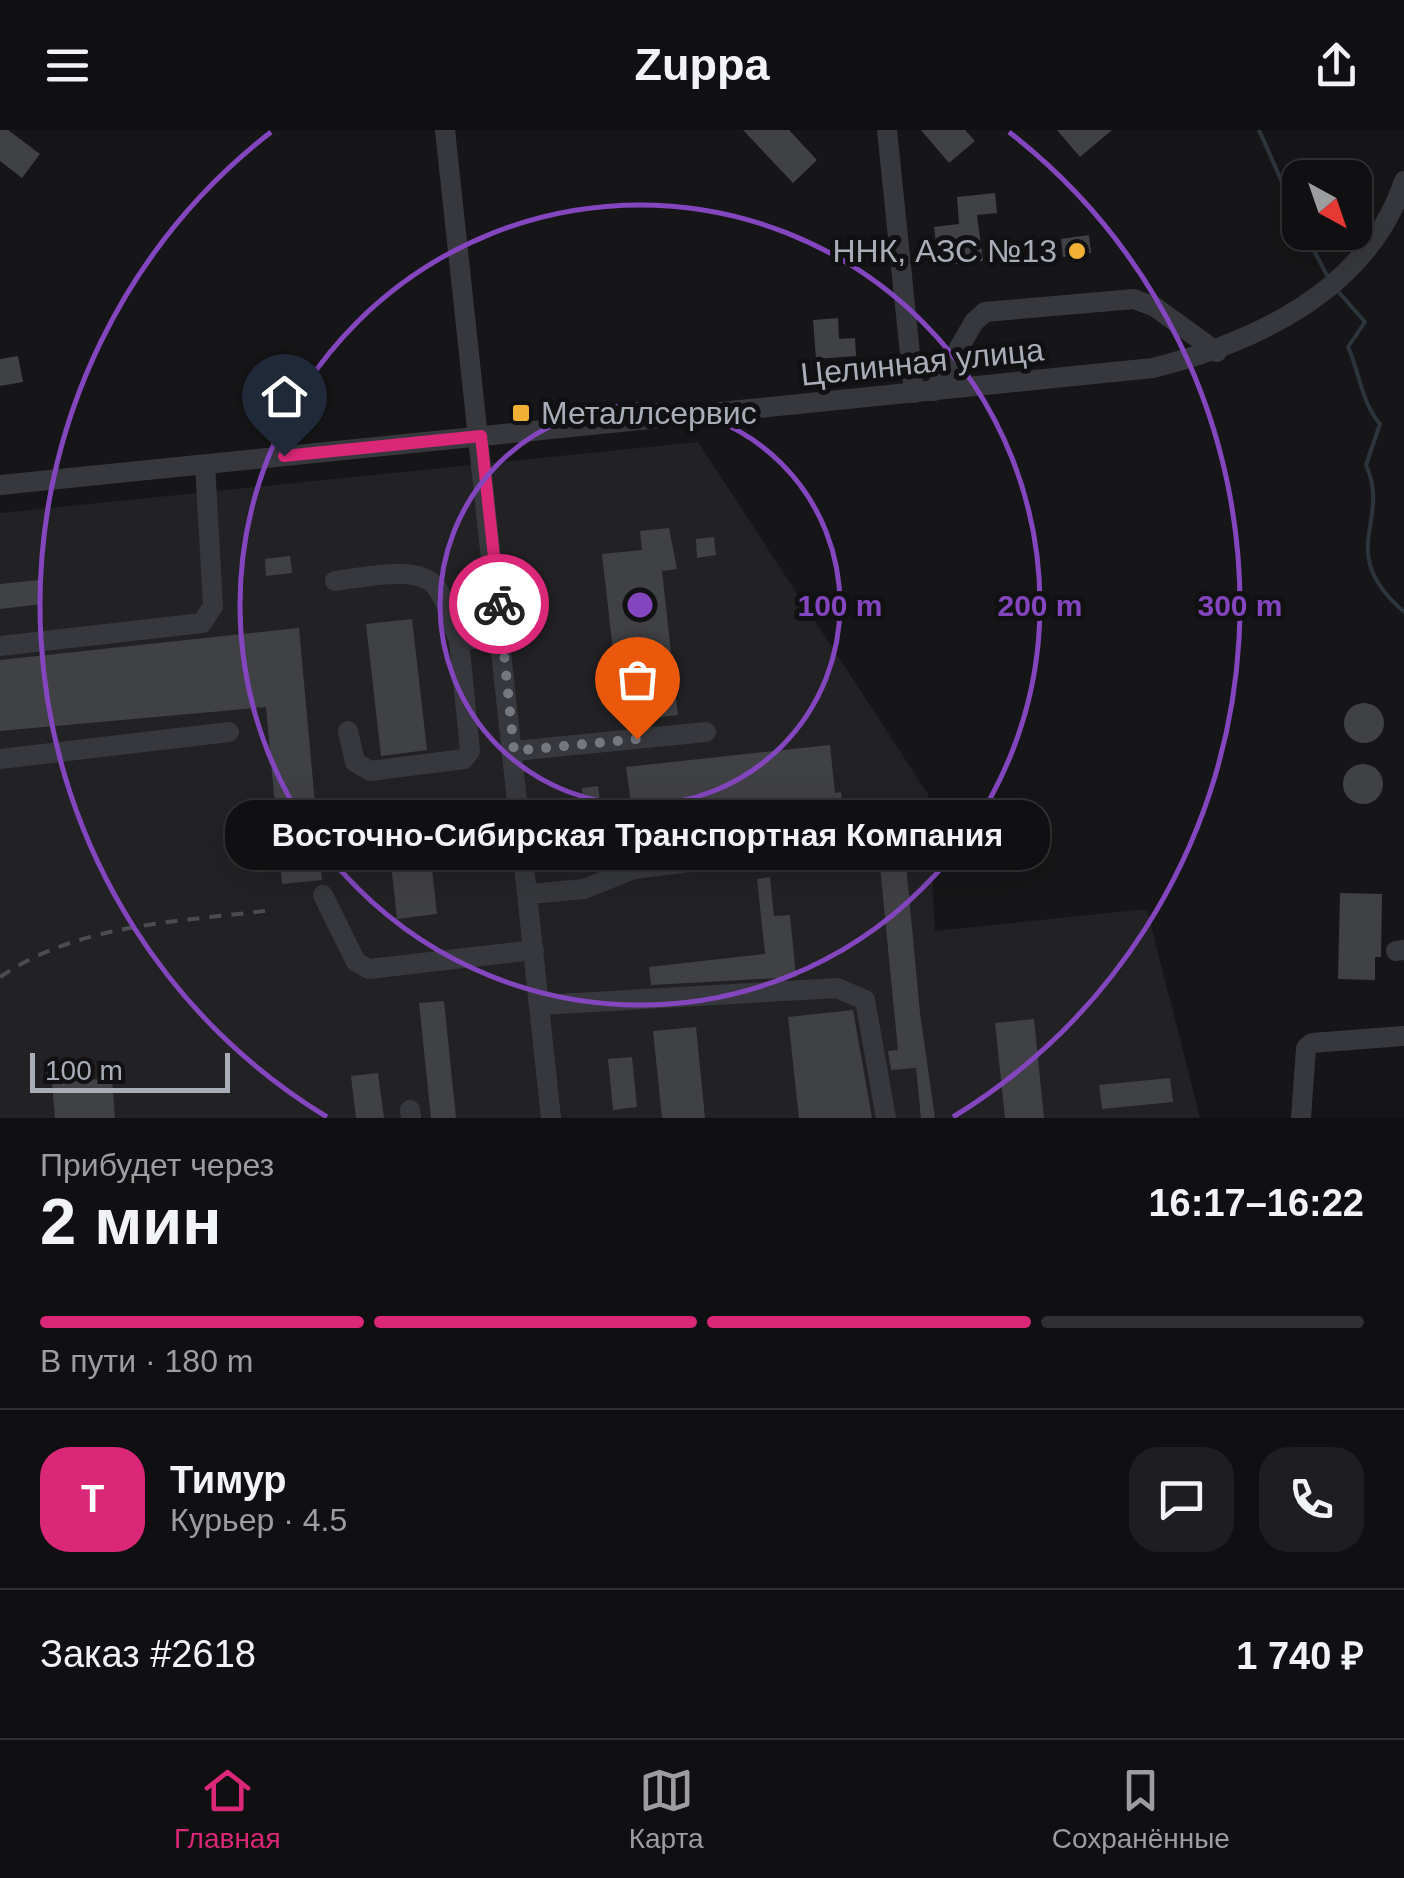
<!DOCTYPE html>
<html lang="ru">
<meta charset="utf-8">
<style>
body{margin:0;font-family:Arial,sans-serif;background:#1e1e20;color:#f1f3f6;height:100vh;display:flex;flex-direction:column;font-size:38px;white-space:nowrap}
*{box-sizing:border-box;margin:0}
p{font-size:32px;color:#9c9d9f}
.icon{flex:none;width:55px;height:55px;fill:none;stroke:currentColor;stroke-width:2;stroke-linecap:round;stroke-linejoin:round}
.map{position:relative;height:988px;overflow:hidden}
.panel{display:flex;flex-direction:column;background:#101012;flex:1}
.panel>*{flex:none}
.needle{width:65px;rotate:140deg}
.fabs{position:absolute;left:1282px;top:30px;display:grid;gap:20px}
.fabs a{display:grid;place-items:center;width:90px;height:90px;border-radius:20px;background:#101012;box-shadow:0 10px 40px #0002,0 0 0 2px #303032;font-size:50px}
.scale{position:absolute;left:30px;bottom:25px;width:200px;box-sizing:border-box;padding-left:10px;border:5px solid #a8adb8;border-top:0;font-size:28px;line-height:35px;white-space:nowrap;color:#a8adb8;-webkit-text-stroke:8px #111113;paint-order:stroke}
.pin{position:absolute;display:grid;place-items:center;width:85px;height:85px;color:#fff;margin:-102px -42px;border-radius:50% 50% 50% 0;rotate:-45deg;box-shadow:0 0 10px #0007}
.pin .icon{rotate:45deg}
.courier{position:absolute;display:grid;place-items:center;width:100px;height:100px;margin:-50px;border:8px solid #db2777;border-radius:50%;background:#fff;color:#222;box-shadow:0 2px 12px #0007}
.bubble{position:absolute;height:70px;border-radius:30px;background:#101012;box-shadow:0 10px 40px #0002,0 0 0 2px #303032;font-size:32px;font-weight:700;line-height:70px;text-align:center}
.summary em{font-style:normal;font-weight:700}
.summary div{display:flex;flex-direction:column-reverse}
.summary{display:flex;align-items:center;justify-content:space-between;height:170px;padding:0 40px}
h1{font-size:65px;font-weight:700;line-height:75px}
.bar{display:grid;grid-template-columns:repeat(4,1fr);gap:15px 10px;align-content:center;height:120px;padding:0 40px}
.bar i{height:12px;border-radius:8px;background:#303032}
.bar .on{background:#db2777}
.bar p{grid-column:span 4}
.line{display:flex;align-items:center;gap:25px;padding:0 40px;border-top:2px solid #303032}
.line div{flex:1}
.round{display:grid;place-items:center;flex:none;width:105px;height:105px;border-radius:30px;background:#1e1e20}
header{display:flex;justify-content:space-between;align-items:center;height:130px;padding:0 40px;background:#101012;font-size:45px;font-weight:700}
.dock{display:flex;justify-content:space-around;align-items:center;height:140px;border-top:2px solid #303032;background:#101012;font-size:28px;color:#9c9d9f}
.dock a{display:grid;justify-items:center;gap:5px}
.dock .on{color:#db2777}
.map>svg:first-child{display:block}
.built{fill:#222225}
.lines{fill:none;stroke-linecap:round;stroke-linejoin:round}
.stream{stroke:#2c353c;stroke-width:4}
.building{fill:#404145}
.minor{stroke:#37383d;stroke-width:20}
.rail{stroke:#4a4c52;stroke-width:4;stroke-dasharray:12 10;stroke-linecap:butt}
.done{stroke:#757880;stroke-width:10;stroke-dasharray:0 18}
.route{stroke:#db2777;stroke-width:12}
.ring{fill:none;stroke:#8446be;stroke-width:5}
.poi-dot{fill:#f2b134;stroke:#111113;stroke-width:4}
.labels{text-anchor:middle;stroke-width:10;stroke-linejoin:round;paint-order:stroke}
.poi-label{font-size:32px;fill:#a8adb8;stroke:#111113;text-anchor:end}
.street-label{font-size:32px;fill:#a8adb8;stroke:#111113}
.centre{fill:#8446be;stroke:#111113;stroke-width:5}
.ring-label{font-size:30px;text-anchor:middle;font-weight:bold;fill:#8446be;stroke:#111113;stroke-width:10;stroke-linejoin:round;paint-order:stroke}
</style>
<header><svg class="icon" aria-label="menu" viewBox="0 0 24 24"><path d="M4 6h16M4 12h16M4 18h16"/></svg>Zuppa<svg class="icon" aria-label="share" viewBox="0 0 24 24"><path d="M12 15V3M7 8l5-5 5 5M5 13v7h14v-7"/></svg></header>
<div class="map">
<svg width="1404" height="988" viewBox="0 0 1404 988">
<rect width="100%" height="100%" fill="#161618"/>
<!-- built -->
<path class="built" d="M698,312l230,352 7,137 212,-22 53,209h-1200v-605z"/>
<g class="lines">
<!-- stream -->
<path class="stream" d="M1259,0l41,93
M1304,102l24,45
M1336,159l29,33 -17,25c12,26 13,55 32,77l-14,41c26,57 -32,86 38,147"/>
</g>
<!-- building -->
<path class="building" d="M0,0h8l32,24 -18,24 -22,-17z
M743,0h46l28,30 -24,23z
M921,0h44l10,11 -26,22z
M1057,0h55l-32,27z
M995,63l2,20 -20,2 6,46 -44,5 -5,-39 25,-3 -2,-27z
M1089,105l2,18 -28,4 -2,-18z
M838,188l1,21 16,-1 1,18 -40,3 -3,-39z
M18,226l5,26 -23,4v-27z
M669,398l8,41 -15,2 16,144 -57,6 -19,-167 40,-4 -2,-19z
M714,407l2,18 -19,3 -1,-19z
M290,426l2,17 -26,3 -1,-17z
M39,450l3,24 -42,5v-25z
M412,489l15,131 -46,6 -15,-132z
M299,498l23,252 -40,4 -16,-177 -266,24v-71z
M1344 593a20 20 0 1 1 40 0a20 20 0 1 1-40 0Z
M830,615l5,48 6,-1 5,40 -208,23 -12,-88z
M1343 654a20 20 0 1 1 40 0a20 20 0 1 1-40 0Z
M598,656l2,15 -17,2 -1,-15z
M428,702l9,82 -40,5 -9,-83z
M599,716l2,20 -13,2 -2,-21z
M906,734l14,149 15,105h-14l-5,-50 -25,2 -3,-19 10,-1 -18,-183z
M770,747l4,39 16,-1 6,62 -145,8 -2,-18 116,-13 -8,-75z
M1340,763l42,1 -1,63h-6v23l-37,-1z
M444,871l12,117h-25l-12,-115z
M853,880l19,108h-73l-11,-101z
M1034,889l10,99h-39l-10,-95z
M696,897l9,91h-43l-9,-87z
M632,927l5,50 -24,3 -5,-51z
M378,943l6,45h-28l-5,-42z
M112,948l3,40h-60l-3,-35z
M1170,948l3,24 -71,7 -3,-24z"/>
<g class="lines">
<!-- minor -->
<path class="minor" d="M445,0l106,988
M887,0l27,263
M934,261l40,-69 11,-10 149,-13 21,8 62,45
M0,355l1153,-117c103,-26 215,-78 251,-187
M335,451c25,-3 74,-15 96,1 14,11 21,43 28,58l43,-3
M0,516l202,-23 11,-17 -8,-142
M348,601l7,31 15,9 94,-12 6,-8 -11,-111
M514,621l192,-19
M0,629l229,-27
M529,764l55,-5 50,-20 187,-24
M323,765l33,67 13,7 165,-19
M1396,821l8,-1
M540,875l297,-17 28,12 21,118
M410,980l1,8
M1301,988l5,-70 6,-5 92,-7"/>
<!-- rail -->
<path class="rail" d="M0,847c79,-54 180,-55 272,-67"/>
</g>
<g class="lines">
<!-- done -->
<path class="done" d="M499,474l15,147 123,-12"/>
<!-- route -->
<path class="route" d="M284,326l197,-20 18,168"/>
</g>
<!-- distance rings -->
<g class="ring">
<circle cx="640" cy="475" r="200"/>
<circle cx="640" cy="475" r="400"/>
<path d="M327 987A600 600 0 0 1 271 2M1009 2A600 600 0 0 1 953 987"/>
</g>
<!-- markers -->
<g class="poi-dot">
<circle cx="1077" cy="121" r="10"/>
<rect x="511" y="273" width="20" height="20" rx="5"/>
</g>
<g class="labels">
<!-- poi labels -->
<g class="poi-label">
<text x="1057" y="132">ННК, АЗС №13</text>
<text x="541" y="294" text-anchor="start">Металлсервис</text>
</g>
<!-- street labels -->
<g class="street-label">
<text transform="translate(922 232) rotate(-6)" y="11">Целинная улица</text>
</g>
</g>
<circle cx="640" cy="475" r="15" class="centre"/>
<g class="ring-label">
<text x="840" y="486">100 m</text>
<text x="1040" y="486">200 m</text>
<text x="1240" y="486">300 m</text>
</g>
</svg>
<div class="fabs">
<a><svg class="needle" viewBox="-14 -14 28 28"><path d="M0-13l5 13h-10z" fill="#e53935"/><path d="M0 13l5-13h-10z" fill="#9c9d9f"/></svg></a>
</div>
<div class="scale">100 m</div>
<div class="pin" style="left:637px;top:609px;background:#ea580c"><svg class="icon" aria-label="bag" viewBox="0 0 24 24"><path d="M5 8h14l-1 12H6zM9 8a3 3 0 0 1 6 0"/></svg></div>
<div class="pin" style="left:284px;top:326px;background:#1f2937"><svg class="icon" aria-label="home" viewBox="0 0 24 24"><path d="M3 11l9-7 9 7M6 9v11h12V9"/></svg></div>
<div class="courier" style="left:499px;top:474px"><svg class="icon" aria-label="bike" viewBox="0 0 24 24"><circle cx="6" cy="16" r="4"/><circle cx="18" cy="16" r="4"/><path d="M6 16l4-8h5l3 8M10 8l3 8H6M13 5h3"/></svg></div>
<div class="bubble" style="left:225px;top:670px;width:825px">Восточно-Сибирская Транспортная Компания</div>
</div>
<section class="panel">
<div class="summary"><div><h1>2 мин</h1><p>Прибудет через</p></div><em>16:17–16:22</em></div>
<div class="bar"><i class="on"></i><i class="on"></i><i class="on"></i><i></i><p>В пути · 180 m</p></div>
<div class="line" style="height:180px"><b class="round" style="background:#db2777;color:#fff">Т</b><div><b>Тимур</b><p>Курьер · 4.5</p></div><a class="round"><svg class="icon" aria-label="chat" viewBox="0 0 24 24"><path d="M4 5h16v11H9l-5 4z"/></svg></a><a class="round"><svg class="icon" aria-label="phone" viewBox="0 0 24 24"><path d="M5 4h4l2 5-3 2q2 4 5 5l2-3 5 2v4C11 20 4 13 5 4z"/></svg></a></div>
<div class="line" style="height:130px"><div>Заказ #2618</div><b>1 740 ₽</b></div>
</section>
<nav class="dock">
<a class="on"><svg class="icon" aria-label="home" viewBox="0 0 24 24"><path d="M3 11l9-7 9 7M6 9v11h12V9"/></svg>Главная</a>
<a><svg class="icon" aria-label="map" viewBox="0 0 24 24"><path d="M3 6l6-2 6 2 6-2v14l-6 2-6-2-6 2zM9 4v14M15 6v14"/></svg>Карта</a>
<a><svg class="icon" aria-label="saved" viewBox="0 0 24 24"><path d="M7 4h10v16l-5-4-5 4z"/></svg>Сохранённые</a>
</nav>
